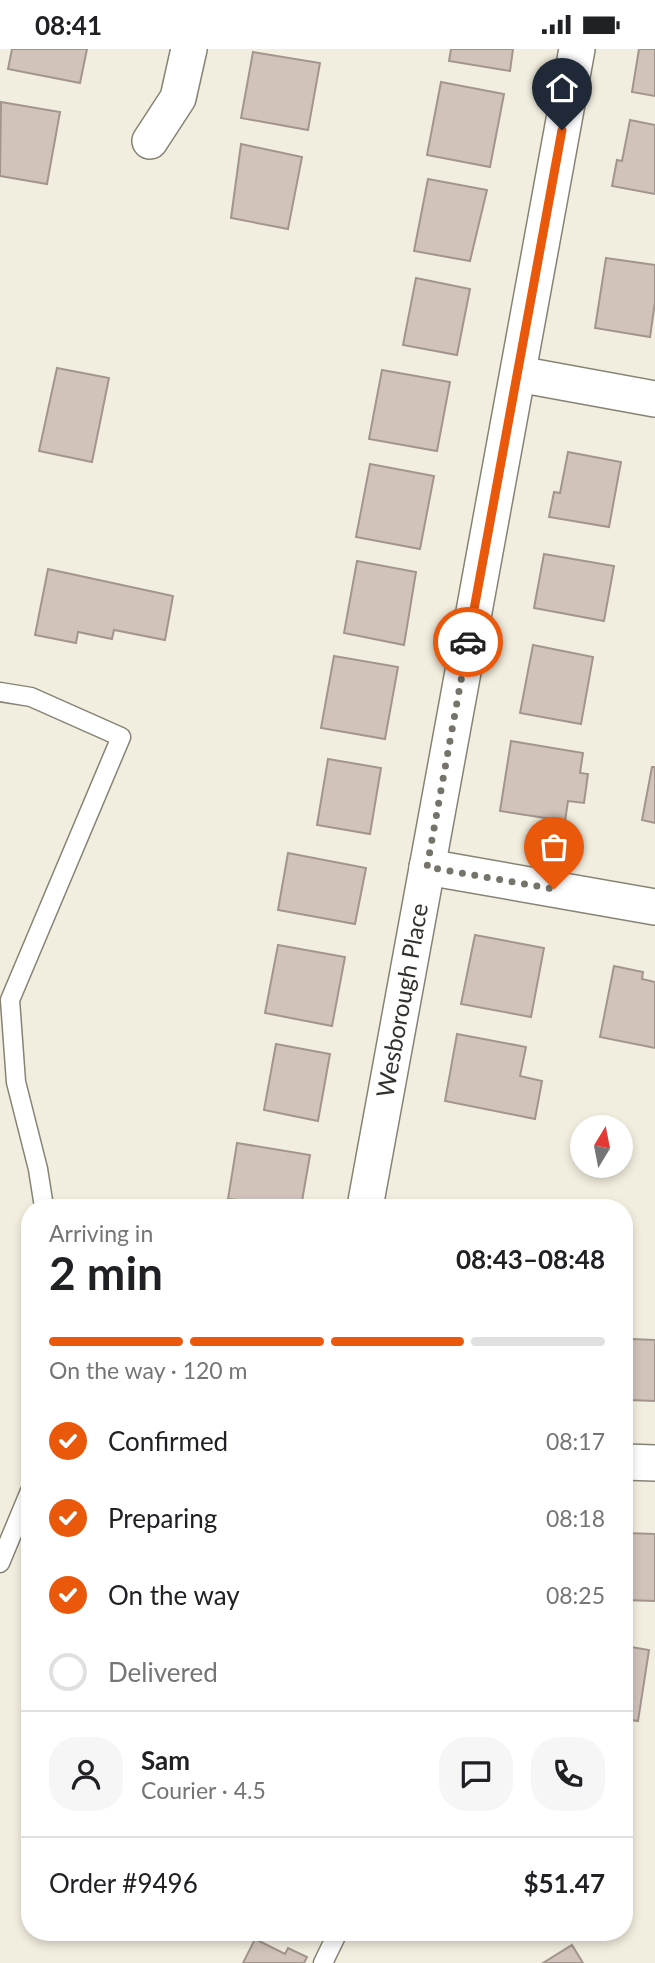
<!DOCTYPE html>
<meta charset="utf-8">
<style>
body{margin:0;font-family:Lato,sans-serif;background:#f6f6f6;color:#202124;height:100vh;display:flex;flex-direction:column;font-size:26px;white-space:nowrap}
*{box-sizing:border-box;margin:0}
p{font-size:23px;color:#757577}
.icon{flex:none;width:38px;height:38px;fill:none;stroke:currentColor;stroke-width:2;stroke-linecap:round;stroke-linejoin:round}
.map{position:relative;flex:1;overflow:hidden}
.details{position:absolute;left:21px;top:1150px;width:612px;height:742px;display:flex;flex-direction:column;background:#fff;border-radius:28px;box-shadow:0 4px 10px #0003}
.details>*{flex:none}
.needle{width:46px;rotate:10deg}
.tools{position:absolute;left:570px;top:1066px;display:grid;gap:14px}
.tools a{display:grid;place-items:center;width:63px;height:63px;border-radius:50%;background:#fff;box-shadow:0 4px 10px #0003;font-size:35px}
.pin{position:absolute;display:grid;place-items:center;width:60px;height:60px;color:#fff;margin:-72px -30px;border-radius:50% 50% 50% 0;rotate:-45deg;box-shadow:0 0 7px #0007}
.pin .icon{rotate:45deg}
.courier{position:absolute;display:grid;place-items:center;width:70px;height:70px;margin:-35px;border:5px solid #ea580c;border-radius:50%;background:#fff;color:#222;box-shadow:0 2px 9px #0007}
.overview em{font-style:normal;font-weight:700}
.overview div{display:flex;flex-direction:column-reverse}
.overview{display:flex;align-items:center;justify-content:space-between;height:119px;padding:0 28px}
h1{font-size:46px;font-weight:700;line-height:52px}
.bar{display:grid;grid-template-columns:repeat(4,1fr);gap:10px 7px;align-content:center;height:84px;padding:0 28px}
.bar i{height:9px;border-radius:5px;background:#e0e0e0}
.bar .on{background:#ea580c}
.bar p{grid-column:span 4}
.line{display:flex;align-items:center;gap:18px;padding:0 28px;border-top:2px solid #e0e0e0}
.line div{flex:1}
.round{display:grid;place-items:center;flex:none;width:74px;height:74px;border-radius:28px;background:#f6f6f6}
ol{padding:0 28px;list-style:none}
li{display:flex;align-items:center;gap:21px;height:77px}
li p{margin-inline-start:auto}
li .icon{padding:7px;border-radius:50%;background:#ea580c;color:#fff;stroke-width:4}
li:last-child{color:#757577}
li i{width:38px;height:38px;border:4px solid #e0e0e0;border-radius:50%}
.status{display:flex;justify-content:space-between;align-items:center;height:49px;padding:0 35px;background:#fff;direction:ltr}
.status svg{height:19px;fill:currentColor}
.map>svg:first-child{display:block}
.building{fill:#d1c3ba;stroke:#a3958d;stroke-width:2}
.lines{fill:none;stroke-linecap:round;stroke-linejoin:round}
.lane-casing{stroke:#868375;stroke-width:21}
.street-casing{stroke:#868375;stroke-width:38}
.lane{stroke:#fff;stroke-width:18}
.street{stroke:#fff;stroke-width:35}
.done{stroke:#75736a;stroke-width:7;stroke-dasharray:0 12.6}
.route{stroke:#ea580c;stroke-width:9}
.labels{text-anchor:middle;stroke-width:5;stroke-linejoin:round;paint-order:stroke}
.street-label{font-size:24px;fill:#32312b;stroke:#fffcef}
</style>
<div class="status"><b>08:41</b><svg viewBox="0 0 49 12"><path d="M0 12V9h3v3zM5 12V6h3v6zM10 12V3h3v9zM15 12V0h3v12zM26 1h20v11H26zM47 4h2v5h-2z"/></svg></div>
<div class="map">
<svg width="655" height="1914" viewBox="0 0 655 1914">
<rect width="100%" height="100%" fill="#f2eedf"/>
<!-- building -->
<path class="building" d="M12,0h75l-7,34 -72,-14z
M451,0h62l-3,22 -61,-10z
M639,0h16v47l-23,-4z
M253,3l67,11 -12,67 -67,-12z
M441,33l63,12 -14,73 -63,-12z
M1,53l59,10 -13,72 -47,-8z
M630,71l25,5v69l-43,-8 5,-26 5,1z
M241,95l61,13 -14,72 -57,-11z
M428,130l59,11 -17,71 -56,-10z
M606,209l49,7v37l-5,35 -55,-9z
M416,229l54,11 -13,66 -54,-10z
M57,319l52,10 -17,84 -53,-11z
M382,321l68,12 -13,69 -68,-12z
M568,403l53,10 -12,65 -60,-10 5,-25 6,1z
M370,415l64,12 -14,73 -64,-12z
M544,505l70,12 -10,55 -70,-13z
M357,512l59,11 -12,73 -60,-12z
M48,520l125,27 -8,44 -51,-10 -2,9 -34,-7 -2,11 -41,-8z
M533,596l60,12 -12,67 -61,-11z
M334,607l64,11 -13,72 -64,-11z
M511,692l72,12 -3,20 8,1 -4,29 -16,-2 -3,20 -65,-10z
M328,710l53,9 -11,66 -53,-9z
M652,718h3v56l-13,-3z
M288,804l78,15 -11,56 -77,-14z
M475,886l69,13 -13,69 -70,-13z
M278,896l67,12 -13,69 -67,-13z
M614,917l29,6 -1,7 13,3v66l-55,-11z
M457,985l69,13 -6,29 22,5 -7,38 -90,-18z
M276,995l54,10 -12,67 -54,-11z
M237,1094l73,12 -9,52 -73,-8z
M632,1290l23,1v61l-26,-1z
M625,1484l30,1v67l-30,-1z
M625,1597l24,4 -11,71 -13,-2z
M625,1704l6,1 -6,31z
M255,1890l30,15 3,-6 19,9 -3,6h-61z
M572,1896l11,18h-40z"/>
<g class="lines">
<defs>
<path id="lane" d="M0,643l31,5 90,40 -111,263 6,82 22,87 6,38
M0,1514l30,-72
M323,1914l15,-31"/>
<g id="street">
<path d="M150,92l28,-43 11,-49"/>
<path d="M518,325l137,25"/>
<path d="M427,818l228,40"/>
<path id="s1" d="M365,1158l212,-1158"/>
<path d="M625,1413l30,1"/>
</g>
</defs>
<!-- lane casing -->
<use href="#lane" class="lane-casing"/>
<!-- street casing -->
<use href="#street" class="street-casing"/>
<!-- lane -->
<use href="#lane" class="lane"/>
<!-- street -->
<use href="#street" class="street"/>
</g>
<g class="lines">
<!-- done -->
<path class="done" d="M468,593l-41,225 127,22"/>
<!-- route -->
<path class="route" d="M468,593l94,-512"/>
</g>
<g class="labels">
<!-- street labels -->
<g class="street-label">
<text dy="8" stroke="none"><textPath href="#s1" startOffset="210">Wesborough Place</textPath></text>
</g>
</g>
</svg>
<div class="tools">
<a><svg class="needle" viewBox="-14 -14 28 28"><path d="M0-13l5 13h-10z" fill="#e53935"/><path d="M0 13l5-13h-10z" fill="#757577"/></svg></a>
</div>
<div class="pin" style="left:554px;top:840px;background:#ea580c"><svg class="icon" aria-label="bag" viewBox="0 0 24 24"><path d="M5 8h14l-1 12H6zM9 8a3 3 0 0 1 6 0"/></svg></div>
<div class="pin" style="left:562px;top:81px;background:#1f2937"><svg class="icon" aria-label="home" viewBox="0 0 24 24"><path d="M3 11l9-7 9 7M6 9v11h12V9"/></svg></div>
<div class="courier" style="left:468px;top:593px"><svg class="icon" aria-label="car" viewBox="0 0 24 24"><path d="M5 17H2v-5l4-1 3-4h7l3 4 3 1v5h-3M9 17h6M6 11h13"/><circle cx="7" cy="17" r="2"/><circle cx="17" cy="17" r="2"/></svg></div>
<section class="details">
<div class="overview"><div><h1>2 min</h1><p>Arriving in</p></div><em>08:43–08:48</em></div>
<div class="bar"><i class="on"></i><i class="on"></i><i class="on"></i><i></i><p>On the way · 120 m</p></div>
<ol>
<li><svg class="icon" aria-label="check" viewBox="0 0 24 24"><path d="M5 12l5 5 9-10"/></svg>Confirmed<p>08:17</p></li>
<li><svg class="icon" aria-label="check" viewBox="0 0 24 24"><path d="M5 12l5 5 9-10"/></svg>Preparing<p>08:18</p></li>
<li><svg class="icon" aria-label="check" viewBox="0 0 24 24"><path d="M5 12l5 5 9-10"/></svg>On the way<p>08:25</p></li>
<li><i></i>Delivered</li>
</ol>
<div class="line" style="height:126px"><a class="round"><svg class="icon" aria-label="person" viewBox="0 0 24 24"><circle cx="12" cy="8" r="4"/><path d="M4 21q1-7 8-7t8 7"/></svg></a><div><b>Sam</b><p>Courier · 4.5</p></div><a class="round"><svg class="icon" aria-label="chat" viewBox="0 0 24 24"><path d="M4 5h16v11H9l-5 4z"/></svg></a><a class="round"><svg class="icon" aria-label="phone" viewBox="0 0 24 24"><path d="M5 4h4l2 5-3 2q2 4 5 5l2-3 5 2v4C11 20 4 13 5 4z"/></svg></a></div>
<div class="line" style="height:91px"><div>Order #9496</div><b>$51.47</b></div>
</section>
</div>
